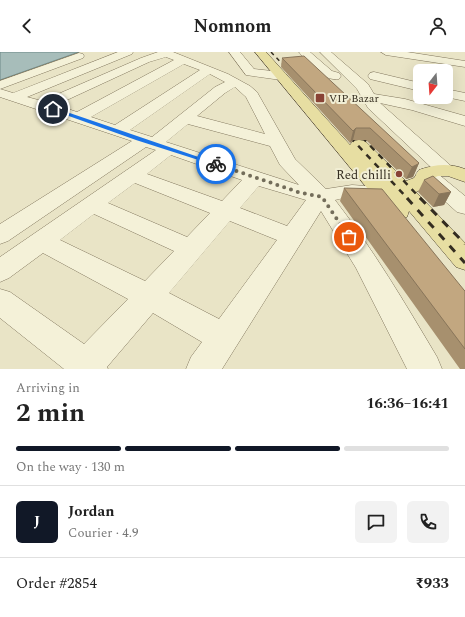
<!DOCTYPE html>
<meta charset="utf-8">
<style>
body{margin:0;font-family:Spectral,serif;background:#f2f2f2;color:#222;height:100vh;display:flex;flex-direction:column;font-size:15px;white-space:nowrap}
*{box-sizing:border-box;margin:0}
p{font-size:13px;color:#767676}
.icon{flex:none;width:22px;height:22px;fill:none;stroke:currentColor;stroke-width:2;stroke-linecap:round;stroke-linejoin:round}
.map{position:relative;height:317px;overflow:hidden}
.side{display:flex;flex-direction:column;background:#fff;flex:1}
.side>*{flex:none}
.needle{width:26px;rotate:197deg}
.tools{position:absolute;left:413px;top:12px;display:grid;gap:8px}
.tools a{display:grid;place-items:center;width:40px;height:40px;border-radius:6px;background:#fff;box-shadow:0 4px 16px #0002;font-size:20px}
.pin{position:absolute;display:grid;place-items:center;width:34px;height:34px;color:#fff;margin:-17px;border:2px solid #fff;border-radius:50%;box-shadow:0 1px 4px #0007}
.courier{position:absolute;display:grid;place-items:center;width:40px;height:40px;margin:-20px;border:3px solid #1a73e8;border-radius:50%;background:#fff;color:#222;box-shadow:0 1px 5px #0007}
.headline em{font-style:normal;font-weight:700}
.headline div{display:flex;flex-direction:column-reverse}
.headline{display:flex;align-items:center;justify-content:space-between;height:68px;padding:0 16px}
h1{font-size:26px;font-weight:700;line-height:30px}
.bar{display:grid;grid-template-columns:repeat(4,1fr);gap:6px 4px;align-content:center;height:48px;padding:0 16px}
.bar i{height:5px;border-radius:3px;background:#e0e0e0}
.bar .on{background:#111827}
.bar p{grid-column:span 4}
.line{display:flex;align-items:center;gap:10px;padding:0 16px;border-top:1px solid #e0e0e0}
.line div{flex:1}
.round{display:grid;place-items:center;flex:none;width:42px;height:42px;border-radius:6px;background:#f2f2f2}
header{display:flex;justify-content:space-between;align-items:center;height:52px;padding:0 16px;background:#fff;font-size:18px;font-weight:700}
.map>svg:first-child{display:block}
.water{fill:#a7bdba;stroke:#6f8a88}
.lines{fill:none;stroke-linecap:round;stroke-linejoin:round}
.minor-casing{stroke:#82775e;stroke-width:1}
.major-casing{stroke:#504531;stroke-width:1}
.minor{fill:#f4f1d8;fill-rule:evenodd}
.major{fill:#e7dea2;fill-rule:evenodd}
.rail-far3{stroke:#342d20;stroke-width:1.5;stroke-dasharray:4 4;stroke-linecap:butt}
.rail-far2{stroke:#342d20;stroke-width:2;stroke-dasharray:5 5;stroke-linecap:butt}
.rail-far1{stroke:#342d20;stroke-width:2.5;stroke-dasharray:6 6;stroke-linecap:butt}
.rail{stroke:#342d20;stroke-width:3;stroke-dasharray:8 8;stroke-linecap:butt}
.wall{fill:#a7906e}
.shaded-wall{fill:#88755a}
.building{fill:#c2a780;stroke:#88755a}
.route{fill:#1a73e8}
.done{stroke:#736d5a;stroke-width:4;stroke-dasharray:0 7.2}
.poi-dot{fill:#894335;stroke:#f1eed4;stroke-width:1.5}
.labels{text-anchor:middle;stroke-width:4;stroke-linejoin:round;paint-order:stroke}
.far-poi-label{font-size:11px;fill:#342d20;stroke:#f1eed4;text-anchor:start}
.poi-label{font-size:13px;fill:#342d20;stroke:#f1eed4;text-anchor:end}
</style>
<header><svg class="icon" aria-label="back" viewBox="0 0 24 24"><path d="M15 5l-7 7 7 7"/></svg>Nomnom<svg class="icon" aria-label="person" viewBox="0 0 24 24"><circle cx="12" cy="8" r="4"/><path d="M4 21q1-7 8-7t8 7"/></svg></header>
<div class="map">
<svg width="465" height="317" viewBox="0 0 465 317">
<rect width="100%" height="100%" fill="#e9e4c6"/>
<!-- water -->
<path class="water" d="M0,0h79l-79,28z"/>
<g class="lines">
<defs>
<path id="minor" d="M118,0h15l-1,2 -105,43 15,4 99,-43 17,-6h15l55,22 22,12 7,6 38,67 31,30 26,-4 28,2 3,5 -3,5c-14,3 -30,-2 -45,3 38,49 70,103 102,157l5,12h-35l-51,-101 -35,-57 -99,158h-36l5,-12 11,-15 -49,-29 -46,54 1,2h-44l-64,-51v-29l10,3 74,52 44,-45 -85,-46 -34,25 -9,4v-25l156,-107 -10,-3 -138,94 -8,3v-20l132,-83 -132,-44v-8l13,4zM166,5l8,3 -97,52 -21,-7 93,-43zM184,12l16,6 -85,55 -24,-8zM210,22l15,8 -10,5 -63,50 -22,-7zM235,35l11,10 19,37 -68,-18 28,-23zM188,72l82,22 10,19 19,20 -133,-43zM171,103l71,25 -20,21 -75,-27zM135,131l75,30 -23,24 -79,-34zM259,134l47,14 -19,26 -47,-18zM94,162l80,37 -29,30 -85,-41zM230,169l47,19 -58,79 -50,-26z
M229,0h11l14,17 27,3 4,1 2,3 -2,3 -4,1 -35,-5z
M299,0h11l22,19 7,2 2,3 -2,3c-14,3 -32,-16 -40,-27z
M320,0h11l37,32 6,10 31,5 60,17v10l-53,-16 -32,-7 70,62 3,4 -3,4 -7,2 -6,-2 28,23v18l-8,-2 -38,-34 -3,-4 3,-4 7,-2 8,2 -66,-62 -11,-19z
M381,0h26l58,9v6l-79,-12z
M79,1l4,1 1,2 -1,2 -83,31v-8z
M374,20l46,11v8l-50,-12 -2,-3 2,-3z
M446,37l19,4v8l-19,-4z"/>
<path id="major" d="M255,0h11l84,93 3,-4 6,-1 6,1 41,40 8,-3 5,-8c17,-6 30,-7 46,-1v13l-17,-6h-10l-5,2 -5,8 -12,6 49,51v27l-9,-3 -47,-56 -2,6 -8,2 -8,-2z"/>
</defs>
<!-- minor casing -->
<use href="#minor" class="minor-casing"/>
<!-- major casing -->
<use href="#major" class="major-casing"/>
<!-- minor -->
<use href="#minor" class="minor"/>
<!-- major -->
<use href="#major" class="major"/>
<!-- rail-far3 -->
<path class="rail-far3" d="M271,0l19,20"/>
<!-- rail-far2 -->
<path class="rail-far2" d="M345,80l6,6
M357,80l6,6"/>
<!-- rail-far1 -->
<path class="rail-far1" d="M350,85l58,62
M362,85l59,62"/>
<!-- rail -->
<path class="rail" d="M407,146l58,65
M420,146l45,46"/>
</g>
<!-- wall -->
<path class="wall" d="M282,6l137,105 -6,14 -7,2 -40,-39h-13l-3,3 -69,-76z
M424,128l27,12 -7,13 -11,2 -15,-15z
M344,136l121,103v78h-5l-120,-168z"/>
<!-- shaded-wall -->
<path class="shaded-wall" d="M356,76l-3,12 -3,3 3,-12z
M419,111l-6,14 -7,2 6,-12z
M451,140l-7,13 -11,2 6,-13z"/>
<!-- building -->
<path class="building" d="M304,4l115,107 -1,1 -6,3 -42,-39h-14l-3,3 -71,-73z
M433,124l18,16 -12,2 -15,-14z
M344,136l38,1 82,101 1,1v58z"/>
<!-- route -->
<path class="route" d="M52,56h3l164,56 -5,1 -78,-25 -84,-30z"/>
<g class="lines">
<!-- done -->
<path class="done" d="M216,112l82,28 24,5 27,40"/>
</g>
<!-- markers -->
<g class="poi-dot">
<rect x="315" y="41" width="10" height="10" rx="2"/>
<circle cx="399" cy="122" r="4"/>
</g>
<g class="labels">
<!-- far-poi labels -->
<g class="far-poi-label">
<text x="329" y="50">VIP Bazar</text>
</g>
<!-- poi labels -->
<g class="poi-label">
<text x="391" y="127">Red chilli</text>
</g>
</g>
</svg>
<div class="tools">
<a><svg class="needle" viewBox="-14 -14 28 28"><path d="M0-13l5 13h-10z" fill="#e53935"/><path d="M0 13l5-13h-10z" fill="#767676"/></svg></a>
</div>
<div class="pin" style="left:349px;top:185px;background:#ea580c"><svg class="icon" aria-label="bag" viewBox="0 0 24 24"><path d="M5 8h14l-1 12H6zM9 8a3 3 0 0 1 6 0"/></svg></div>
<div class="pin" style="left:53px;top:57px;background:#1f2937"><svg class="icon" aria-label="home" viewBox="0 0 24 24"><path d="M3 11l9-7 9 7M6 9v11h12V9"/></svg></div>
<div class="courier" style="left:216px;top:112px"><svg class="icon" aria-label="bike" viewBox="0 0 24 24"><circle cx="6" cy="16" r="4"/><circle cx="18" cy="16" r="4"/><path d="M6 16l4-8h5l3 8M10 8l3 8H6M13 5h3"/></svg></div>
</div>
<section class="side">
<div class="headline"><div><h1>2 min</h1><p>Arriving in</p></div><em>16:36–16:41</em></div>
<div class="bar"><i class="on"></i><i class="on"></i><i class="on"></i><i></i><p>On the way · 130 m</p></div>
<div class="line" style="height:72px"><b class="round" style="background:#111827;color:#fff">J</b><div><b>Jordan</b><p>Courier · 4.9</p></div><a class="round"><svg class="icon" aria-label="chat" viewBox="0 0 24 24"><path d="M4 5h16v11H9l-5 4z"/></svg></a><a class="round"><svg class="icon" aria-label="phone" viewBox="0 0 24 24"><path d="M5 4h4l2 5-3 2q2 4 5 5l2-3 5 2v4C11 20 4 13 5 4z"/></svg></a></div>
<div class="line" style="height:52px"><div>Order #2854</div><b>₹933</b></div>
</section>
